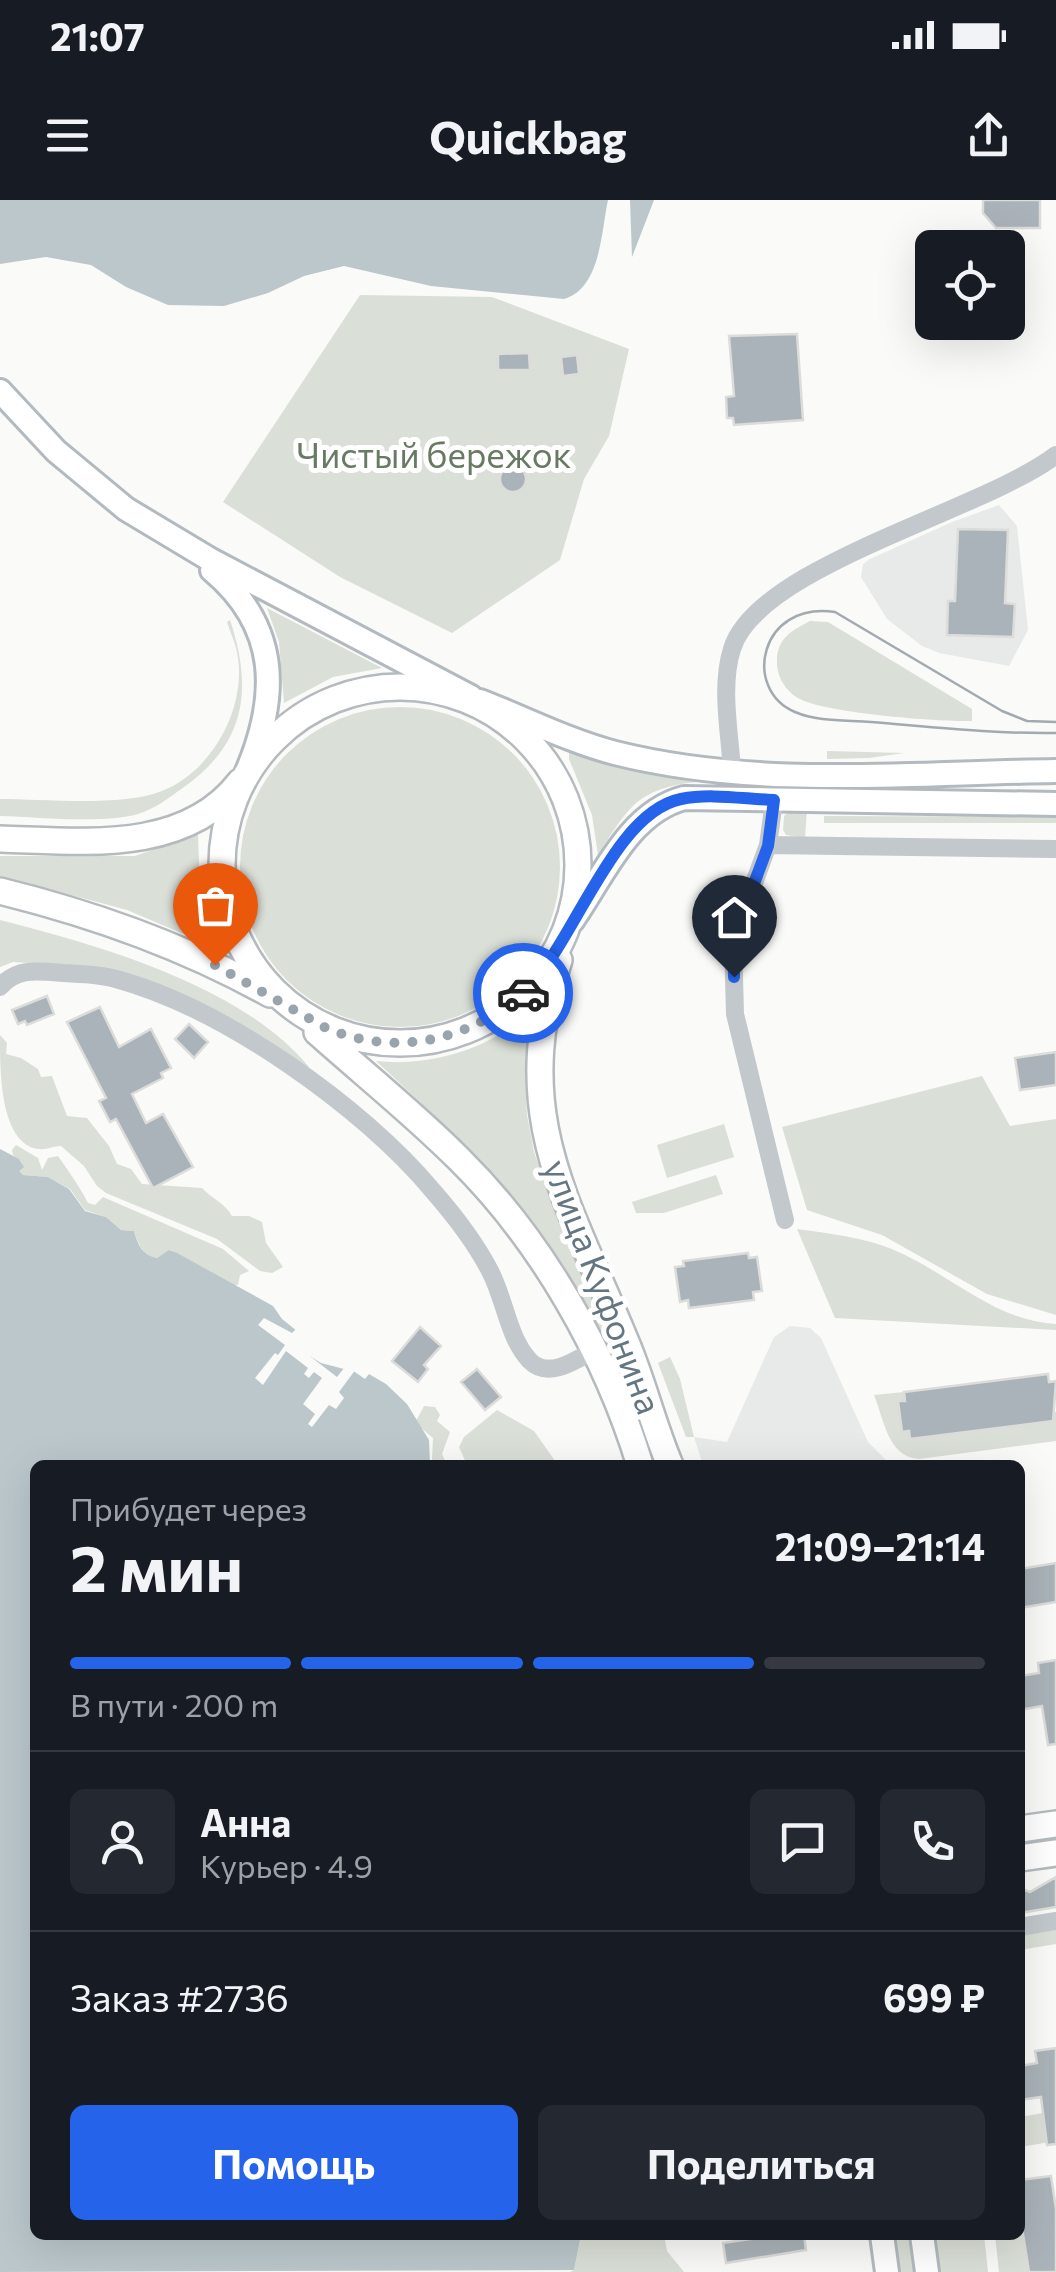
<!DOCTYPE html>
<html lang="ru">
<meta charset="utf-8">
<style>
body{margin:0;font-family:Commissioner,sans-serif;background:#242831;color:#f1f3f6;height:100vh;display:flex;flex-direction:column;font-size:38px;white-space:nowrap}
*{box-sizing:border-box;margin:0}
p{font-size:32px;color:#9ea1a6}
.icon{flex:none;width:55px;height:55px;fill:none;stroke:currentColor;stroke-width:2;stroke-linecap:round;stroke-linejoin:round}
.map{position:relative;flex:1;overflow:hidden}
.panel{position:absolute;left:30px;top:1260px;width:995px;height:780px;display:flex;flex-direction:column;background:#171b24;border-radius:15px;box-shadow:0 10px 40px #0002}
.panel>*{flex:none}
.fabs{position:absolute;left:915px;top:30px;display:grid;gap:20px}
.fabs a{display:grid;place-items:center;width:110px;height:110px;border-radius:15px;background:#171b24;box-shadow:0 10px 40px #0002;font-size:50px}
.pin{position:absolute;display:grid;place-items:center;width:85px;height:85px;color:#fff;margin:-102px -42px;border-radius:50% 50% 50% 0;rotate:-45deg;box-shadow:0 0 10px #0007}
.pin .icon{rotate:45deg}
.courier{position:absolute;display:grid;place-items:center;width:100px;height:100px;margin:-50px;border:8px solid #2563eb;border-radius:50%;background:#fff;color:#222;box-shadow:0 2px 12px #0007}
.head em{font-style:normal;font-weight:700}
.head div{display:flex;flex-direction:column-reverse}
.head{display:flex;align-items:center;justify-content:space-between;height:170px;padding:0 40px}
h1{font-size:65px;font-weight:700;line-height:75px}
.bar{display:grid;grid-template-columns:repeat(4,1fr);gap:15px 10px;align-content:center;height:120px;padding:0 40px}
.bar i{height:12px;border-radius:8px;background:#363941}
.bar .on{background:#2563eb}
.bar p{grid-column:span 4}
.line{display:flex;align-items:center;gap:25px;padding:0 40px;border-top:2px solid #363941}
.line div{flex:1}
.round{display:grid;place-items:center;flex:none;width:105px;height:105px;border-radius:15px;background:#242831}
.primary-button{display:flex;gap:20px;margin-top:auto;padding:20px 40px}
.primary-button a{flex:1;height:115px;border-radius:15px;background:#2563eb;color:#fff;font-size:40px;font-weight:700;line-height:115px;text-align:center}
.primary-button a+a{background:#242831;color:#f1f3f6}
.status{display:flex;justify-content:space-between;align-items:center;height:70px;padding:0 50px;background:#171b24;direction:ltr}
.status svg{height:28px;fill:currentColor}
header{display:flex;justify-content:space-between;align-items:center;height:130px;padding:0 40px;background:#171b24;font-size:45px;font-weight:700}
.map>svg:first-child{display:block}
.built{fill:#e8e9e9}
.green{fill:#dadfd7}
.water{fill:#bbc7cb}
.pier{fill:#fafaf8}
.building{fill:#aab3b9;stroke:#dcdcda;stroke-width:2.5}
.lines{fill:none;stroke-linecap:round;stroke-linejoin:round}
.secondary-casing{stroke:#b3babf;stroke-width:28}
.primary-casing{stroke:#b5babe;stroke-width:30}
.street{stroke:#c3c8cc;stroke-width:18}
.secondary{stroke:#fff;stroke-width:22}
.primary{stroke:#fff;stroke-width:25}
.tram{stroke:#a2aab0;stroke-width:2.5}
.done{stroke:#99a4ac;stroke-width:10;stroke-dasharray:0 18}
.route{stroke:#2563eb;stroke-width:12}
.labels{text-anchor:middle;stroke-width:10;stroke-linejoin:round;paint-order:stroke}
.park-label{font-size:35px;fill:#687a64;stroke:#fff}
.street-label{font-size:35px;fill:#657683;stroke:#fff}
</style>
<div class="status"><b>21:07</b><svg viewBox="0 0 49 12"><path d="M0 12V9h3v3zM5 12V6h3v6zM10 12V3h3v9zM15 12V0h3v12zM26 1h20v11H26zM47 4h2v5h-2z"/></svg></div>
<header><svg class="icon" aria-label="menu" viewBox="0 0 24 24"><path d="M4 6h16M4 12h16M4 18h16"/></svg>Quickbag<svg class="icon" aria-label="share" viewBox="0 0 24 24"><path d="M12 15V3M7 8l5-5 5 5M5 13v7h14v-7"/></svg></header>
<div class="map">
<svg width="1056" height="2072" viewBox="0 0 1056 2072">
<rect width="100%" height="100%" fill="#fafaf8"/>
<!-- built -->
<path class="built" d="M999,305l18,21 11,104 -19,36 -70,-13 -17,-7 -35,-27 -26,-42 2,-13 7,-5 82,-37z
M790,1126l20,2 11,10 47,104 23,23h-188l-9,-28 33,5 47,-105z"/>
<!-- green -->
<path class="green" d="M360,95l132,2 137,52 -20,87 -25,43 -24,81 -108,73 -112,-56 -117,-75z
M267,408l115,60 -49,9 -49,26 -5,-61z
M230,420c23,69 16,123 -46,167 -14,10 -29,22 -46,27 -36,10 -100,3 -138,2v-17c44,0 122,8 162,-8 51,-20 86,-85 75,-139 -2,-10 -7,-20 -10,-30z
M810,421l18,1 144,87v12c-33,1 -146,-8 -172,-22 -14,-7 -24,-23 -23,-39 0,-21 15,-30 33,-39z
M240 667a160 160 0 1 1 320 0a160 160 0 1 1-320 0Z
M569,549l244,36v3c-54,-2 -134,-21 -178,16 -15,14 -26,34 -37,51l-6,-40 -23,-56z
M827,551l77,2 -35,5 -42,1z
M807,609l-2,29 -19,-3 -3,-5 1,-14 7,-6z
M824,616l232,1v6h-232z
M198,634l2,61 19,54 -92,-39 -127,-34v-20h135z
M0,720c98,25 243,66 309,147l-2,4 -214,-104 -80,-5 -13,5z
M531,812l-6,64 2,39 7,37 30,83 88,198 -8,4 -48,-110 -71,-112 -62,-73 -87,-81c56,6 113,-12 155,-49z
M0,835l7,8 -1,11 15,4 17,11 3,8 11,-1 15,40 20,2 22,28 8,18 14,5 11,15 60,4c10,11 23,15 30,28h17l13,6 4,21 17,24 -11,6 -12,-2 -43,-32 -111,-46 -9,-7 -13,-20 -23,-20c-8,0 -14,4 -23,3 -38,-6 -38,-77 -38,-114z
M982,876l28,50 46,-7v196l-69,-21 -105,-59 -75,-25 -25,-83z
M724,924l10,33 -67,21 -10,-33z
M16,945l22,13 4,12 6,-12 10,-2c11,16 22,31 30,47l7,2 8,-8 120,52 26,22 -9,4 -2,10h-8l-60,-35 -13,8c-15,-3 -18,-13 -23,-27l-13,-1 -15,-13 -21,-7 -15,-21 -22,-12 -25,-2 -5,-4 4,-8 -9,-8 -1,-5z
M716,975l7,19 -59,19h-28l-4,-11z
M797,1029c35,5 74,9 106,25 51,24 94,67 153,70v6l-221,-12z
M670,1157l10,22 14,58h-8l-28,-74z
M904,1192l1,9h-6l11,38 142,-18v-9h4v29l-137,18c-31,-2 -35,-39 -45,-64z
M424,1206l11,1 5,8 -3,6 13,11 -8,22 5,11 -15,-5 1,-22 -18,-15z
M497,1210l37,21 24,34h-91l-8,-18 5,-10z
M1056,1728v16l-36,6v-16z
M1043,1913l2,13 11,15 -36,6v-30z
M1020,2015l9,57h-30l-4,-37h25z
M581,2035h83l3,16 17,21h-114l4,-2z
M892,2035h17l5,37h-17z
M934,2035h50l4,37h-49z"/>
<!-- water -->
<path class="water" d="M0,0h608c-7,32 -7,88 -44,99l-133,-13 -87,-20 -40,10 -36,17 -44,13 -56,-1 -42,-18 -35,-22 -45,-8 -46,7z
M630,0h24l-22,57z
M0,949l19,10 5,8 -5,4 4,4 25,2 21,12 16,22 21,6 15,13 13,1c4,14 8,24 23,27l12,-8 8,3 96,53 9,13 35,28 -6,10 10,6 23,6 2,-3 19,13 4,-5 17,10 21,20 22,36 1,25h-395v770h546l-7,35 -574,2z"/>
<!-- pier -->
<path class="pier" d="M264,1118l28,15 4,-4 23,17 -8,11 26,20 11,-14 8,6 -17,23 5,6 -8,11 -7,-4 -17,22 -4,-3 7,-10 -12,-10 19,-26 -8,-6 -5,6 -5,-4 4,-6 -22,-17 -23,34 -8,-7 20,-25 3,2 7,-10 -27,-20z"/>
<!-- building -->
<path class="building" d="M983,0h57v28h-44l-13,-15z
M797,134l6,86 -69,5 -1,-7h-6l-1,-21 8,-1 -5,-60z
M529,153l1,17h-32v-16z
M577,155l2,19 -16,2 -2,-19z
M500 279a13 13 0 1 1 26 0a13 13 0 1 1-26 0Z
M958,329l50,1 -3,73 10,1 -2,33 -66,-2 1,-34h7z
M47,796l7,18 -27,11 -2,-4 -7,3 -6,-14z
M100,807l19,40 32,-18 20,39 -10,5 2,5 -31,16 14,29 17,-9 30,53 -40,21 -37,-69 -6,3 -11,-21 7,-3 -39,-76z
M189,824l19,18 -14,16 -19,-19z
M1056,852v33l-36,5 -5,-32z
M748,1053l1,5 8,-1 5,34 -9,1 1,8 -65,8 -1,-8 -8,2 -5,-35 9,-1 -1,-5z
M420,1127l21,19 -17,19 4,4 -10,13 -26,-21z
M477,1169l24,28 -16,13 -24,-28z
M1048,1174l1,8 7,-1 -3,40 -143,18 -1,-8 -7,1 -4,-31h7l-1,-9z
M1056,1363v39l-36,6v-39z
M1056,1460v84l-8,1 -6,-39 -22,4v-34l19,-3 -1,-10z
M1056,1677v30l-36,6v-25l10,4z
M1056,1848v96l-9,1 -6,-48 -21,3v-34l17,-3 -2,-12z
M1051,1976l5,33v63h-27l-9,-57v-35z
M777,2035h27l2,15 -80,13 -3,-20z"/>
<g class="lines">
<defs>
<path id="secondary" d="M0,191l56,60 70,58 85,51 260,137
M212,370c68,57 67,127 34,204
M480,501c44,17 89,40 135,52 144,36 295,20 441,18
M572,721c31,-44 56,-108 112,-123l372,6
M882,2035l5,37
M922,2035l5,37"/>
<path id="primary" d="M222 665a178 178 0 1 1 356 0a178 178 0 1 1-356 0Z
M0,639c80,2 184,16 240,-57
M0,691c93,23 186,56 270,103
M559,760c-51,157 10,242 67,382 17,40 27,83 44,123
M317,832c47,42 97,82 142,127 83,82 147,195 181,306
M1020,1629l36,-5
M1020,1658l36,-5"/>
</defs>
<!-- secondary casing -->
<use href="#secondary" class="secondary-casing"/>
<!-- primary casing -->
<use href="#primary" class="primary-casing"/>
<!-- street -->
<path class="street" d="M732,572c-2,-39 -12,-85 0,-123 25,-83 251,-138 324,-194
M774,601l-6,44 -35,95 2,74 50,206
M768,645l288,4
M0,787c17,-20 39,-16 63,-14 17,1 36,1 53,6 107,29 246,127 317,212 21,24 42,51 57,80 15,28 18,67 40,90 18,18 45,0 62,-10
M1020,1727l36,-6"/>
<!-- secondary -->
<use href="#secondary" class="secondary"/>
<!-- primary -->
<use href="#primary" class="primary"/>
<!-- tram -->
<path class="tram" d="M1056,522l-29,-1 -25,-10 -167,-99c-76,-11 -93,78 -40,100 23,10 52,8 76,10 62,5 123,12 185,11"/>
</g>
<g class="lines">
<!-- done -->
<path class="done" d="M215,765l111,63c70,29 140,14 197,-35"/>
<!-- route -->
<path class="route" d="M523,793c51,-47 89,-180 158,-194 30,-6 63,0 93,1l-6,46 -35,94 1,37"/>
</g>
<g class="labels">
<!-- park labels -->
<g class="park-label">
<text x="434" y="268">Чистый бережок</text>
</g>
<!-- street labels -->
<g class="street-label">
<text transform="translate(602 1087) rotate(69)" y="12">улица Куфонина</text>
</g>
</g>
</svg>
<div class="fabs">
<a><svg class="icon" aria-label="locate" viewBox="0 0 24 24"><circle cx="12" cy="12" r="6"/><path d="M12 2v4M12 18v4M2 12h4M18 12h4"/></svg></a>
</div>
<div class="pin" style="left:215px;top:765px;background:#ea580c"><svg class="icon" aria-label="bag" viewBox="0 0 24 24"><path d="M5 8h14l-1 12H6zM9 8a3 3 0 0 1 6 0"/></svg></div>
<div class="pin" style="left:734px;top:777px;background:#1f2937"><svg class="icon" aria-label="home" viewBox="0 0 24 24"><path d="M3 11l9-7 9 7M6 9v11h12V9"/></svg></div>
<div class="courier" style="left:523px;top:793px"><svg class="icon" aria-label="car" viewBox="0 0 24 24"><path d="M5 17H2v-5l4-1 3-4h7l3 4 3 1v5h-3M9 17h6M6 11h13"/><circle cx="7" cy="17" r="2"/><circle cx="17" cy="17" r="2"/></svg></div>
<section class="panel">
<div class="head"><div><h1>2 мин</h1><p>Прибудет через</p></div><em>21:09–21:14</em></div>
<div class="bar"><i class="on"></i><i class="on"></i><i class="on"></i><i></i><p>В пути · 200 m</p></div>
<div class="line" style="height:180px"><a class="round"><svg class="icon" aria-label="person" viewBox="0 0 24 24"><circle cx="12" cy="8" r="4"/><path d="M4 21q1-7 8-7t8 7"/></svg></a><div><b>Анна</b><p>Курьер · 4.9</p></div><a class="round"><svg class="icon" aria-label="chat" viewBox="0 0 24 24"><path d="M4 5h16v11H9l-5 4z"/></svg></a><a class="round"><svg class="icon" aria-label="phone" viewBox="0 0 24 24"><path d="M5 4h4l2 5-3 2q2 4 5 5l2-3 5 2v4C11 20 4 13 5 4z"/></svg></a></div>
<div class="line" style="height:130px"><div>Заказ #2736</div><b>699 ₽</b></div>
<div class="primary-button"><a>Помощь</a><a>Поделиться</a></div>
</section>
</div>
